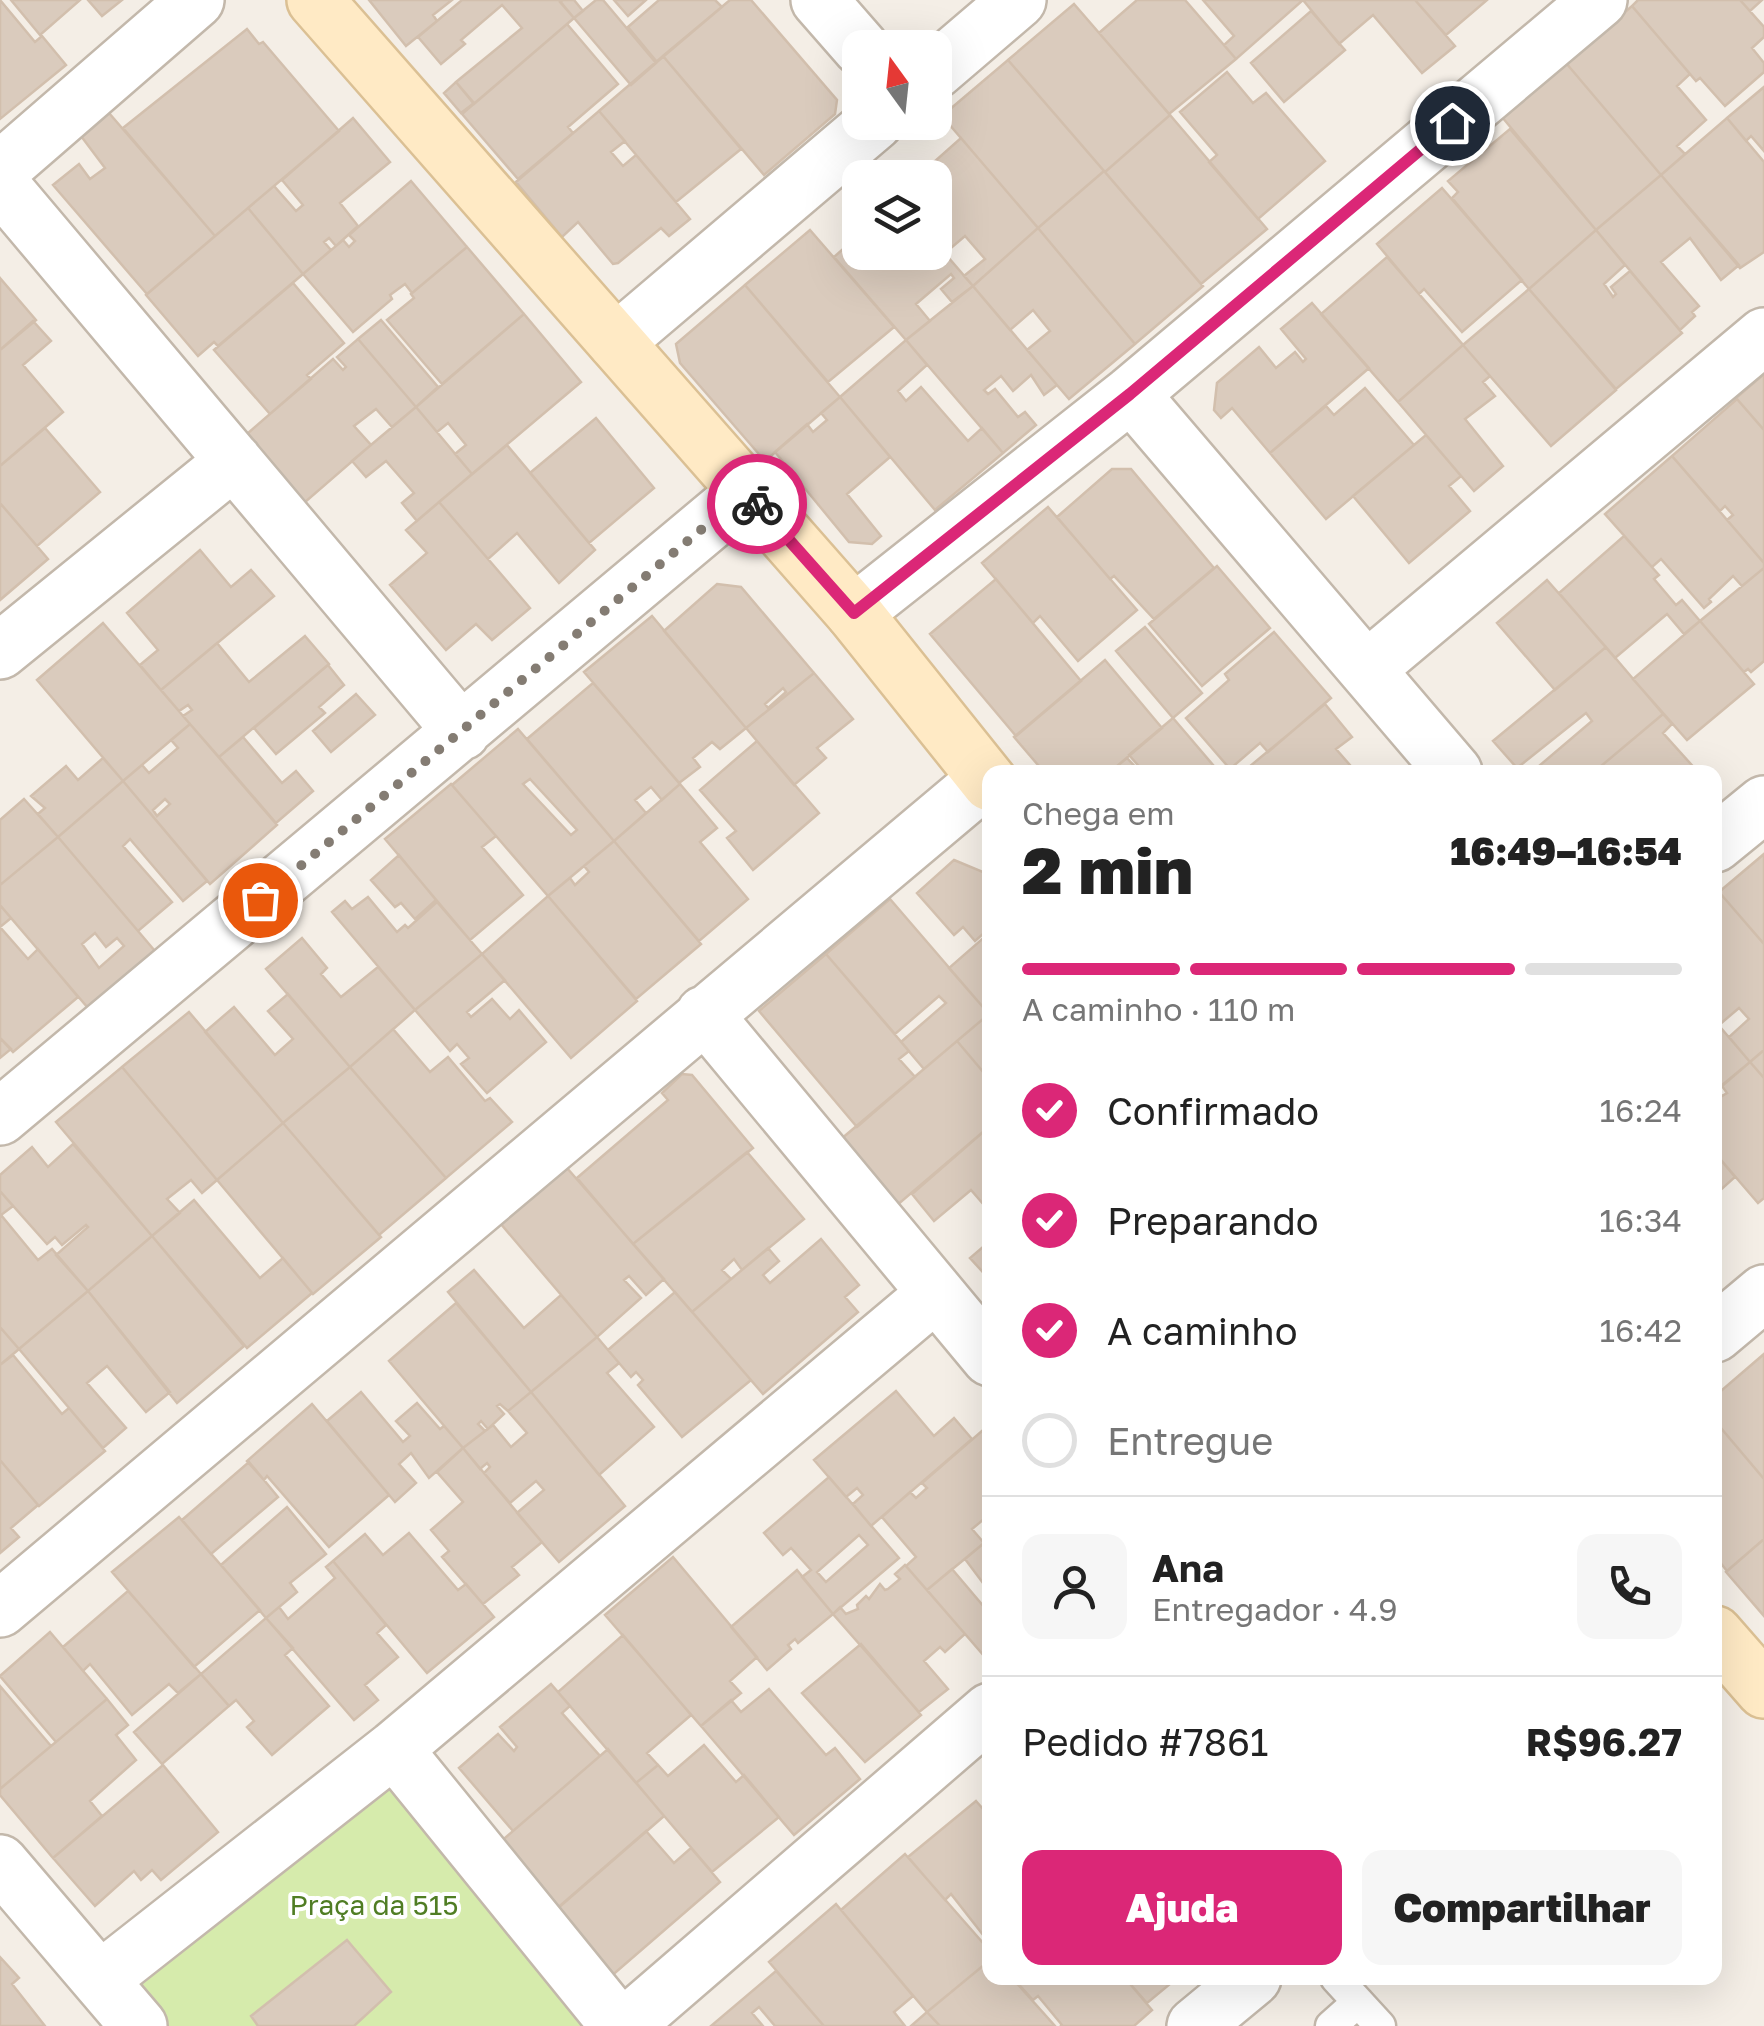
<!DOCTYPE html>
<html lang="pt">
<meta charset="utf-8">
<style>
body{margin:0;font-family:"Golos Text",sans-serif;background:#f6f6f6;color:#222;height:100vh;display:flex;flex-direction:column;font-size:38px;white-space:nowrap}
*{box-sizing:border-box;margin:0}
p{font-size:32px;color:#767676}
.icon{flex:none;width:55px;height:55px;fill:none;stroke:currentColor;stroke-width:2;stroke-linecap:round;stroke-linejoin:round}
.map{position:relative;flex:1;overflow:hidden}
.side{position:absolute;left:982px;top:765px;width:740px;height:1220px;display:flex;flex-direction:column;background:#fff;border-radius:20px;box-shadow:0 10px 40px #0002}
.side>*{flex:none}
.needle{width:65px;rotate:345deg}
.fabs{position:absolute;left:842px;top:30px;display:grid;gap:20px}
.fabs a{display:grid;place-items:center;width:110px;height:110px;border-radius:20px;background:#fff;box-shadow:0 10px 40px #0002;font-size:50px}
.pin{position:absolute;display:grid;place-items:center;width:85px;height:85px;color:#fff;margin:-42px;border:5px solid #fff;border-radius:50%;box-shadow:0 2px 10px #0007}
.courier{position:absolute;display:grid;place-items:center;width:100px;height:100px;margin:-50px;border:8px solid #db2777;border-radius:50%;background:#fff;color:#222;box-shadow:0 2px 12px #0007}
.headline em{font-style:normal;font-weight:800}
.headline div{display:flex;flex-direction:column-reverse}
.headline{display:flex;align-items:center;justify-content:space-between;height:170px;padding:0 40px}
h1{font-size:65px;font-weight:800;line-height:75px}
.bar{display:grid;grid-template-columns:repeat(4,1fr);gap:15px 10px;align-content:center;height:120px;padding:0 40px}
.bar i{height:12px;border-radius:8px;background:#e0e0e0}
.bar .current{background:#db2777}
.bar p{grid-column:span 4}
.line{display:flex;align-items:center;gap:25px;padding:0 40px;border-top:2px solid #e0e0e0}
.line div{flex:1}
.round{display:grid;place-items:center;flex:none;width:105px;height:105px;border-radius:20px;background:#f6f6f6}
ol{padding:0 40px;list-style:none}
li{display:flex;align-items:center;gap:30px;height:110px}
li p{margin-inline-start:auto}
li .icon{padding:10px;border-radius:50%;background:#db2777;color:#fff;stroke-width:4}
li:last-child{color:#767676}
li i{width:55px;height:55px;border:5px solid #e0e0e0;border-radius:50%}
.action{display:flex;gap:20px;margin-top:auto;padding:20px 40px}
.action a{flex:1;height:115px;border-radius:20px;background:#db2777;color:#fff;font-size:40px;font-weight:800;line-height:115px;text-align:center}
.action a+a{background:#f6f6f6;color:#222}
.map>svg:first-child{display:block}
.green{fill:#d6ebac}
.building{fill:#dacbbd;stroke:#d2bfad;stroke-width:2.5;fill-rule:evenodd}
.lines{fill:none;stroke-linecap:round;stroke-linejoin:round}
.lane-casing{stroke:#c3b8ab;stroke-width:35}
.street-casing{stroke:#c3b8ab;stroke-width:60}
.secondary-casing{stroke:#dbc094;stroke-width:60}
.lane{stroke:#fff;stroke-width:30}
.street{stroke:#fff;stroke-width:55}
.secondary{stroke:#ffeac5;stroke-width:55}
.done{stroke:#847c73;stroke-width:10;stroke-dasharray:0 18}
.route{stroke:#db2777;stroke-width:12}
.labels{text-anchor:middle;stroke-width:8;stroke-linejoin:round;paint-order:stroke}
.park-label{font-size:28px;fill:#507d24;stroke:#fff}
</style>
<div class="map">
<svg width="1764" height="2026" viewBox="0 0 1764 2026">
<rect width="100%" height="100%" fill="#f4eee6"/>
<!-- green -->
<path class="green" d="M392,1735l246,291h-528l-31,-38z"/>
<!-- building -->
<path class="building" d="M0,0l35,42 7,-6 24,29 -66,54z
M11,0h69l-40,35z
M88,0h34l-20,16z
M369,0h83l-19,15 4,6 -31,25z
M462,0h97l15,18 -100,86 -18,-22 66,-54 -20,-23 -41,35 4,4 -24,20 -23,-27z
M563,0h11l9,11 -9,7 -14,-16z
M596,0h7l53,63 -25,22 -57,-67z
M614,0h32l-18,16z
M659,0h56l7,7 -65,55 -29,-35z
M730,0h21l86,100 -2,14 -71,61 -101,-119z
M1137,0h48l51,59 -67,55 -70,-81z
M1203,0h100l-67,59 -12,-14 10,-9z
M1303,0h112l40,46 -33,27 -49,-58 -34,29z
M1415,0h72l-41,35z
M1638,0h102l24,27v10l-12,11 12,15v9l-39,34 -25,-28 -4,3 -64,-75z
M1740,0h22l-12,11z
M1074,4l96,111 -65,57 -97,-112z
M1632,6l58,68 -13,12 29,34 -29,26 8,8 -24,21 -95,-112z
M1311,11l34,39 -61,52 -33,-39z
M567,24l51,60 -50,43 5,6 -55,46 -56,-65z
M247,29l12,15 4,-2 76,89 -124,105 -92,-108z
M663,56l78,93 -65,53 -77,-91z
M1008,60l96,111 -66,57 -96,-112z
M1566,63l95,112 -65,55 -94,-113z
M1227,72l26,31 13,-10 59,68 -67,58 -49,-57 8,-7 -37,-43z
M456,82l18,21 -13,10 -17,-20z
M1764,87v64l-13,-15 -5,5 -19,-23z
M599,111l26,30 -14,11 12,14 13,-11 54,64 -21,17 -8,-8 -43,35 -5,1 -35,-42 -16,15 -46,-55z
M109,113l106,123 -68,58 -94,-109 26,-21 11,15 15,-11 -24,-32z
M1170,115l97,114 -66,55 -96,-112z
M353,118l37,44 -50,41 18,23 -22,20 -7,-8 -5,4 7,8 -28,24 -55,-66 26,-22 22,25 7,-6 -21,-25z
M1727,118l37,44v90l-24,16 -79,-93z
M1510,129l86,101 -67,59 -77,-91 6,-6 -10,-11z
M961,138l77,90 -65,58 -9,-10 21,-17 -20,-23 -20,17 -10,-11v-64h-19z
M1104,171l99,115 -68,58 -97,-116z
M1661,175l78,90 -18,15 -31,-42 -29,24 38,44 -7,6 3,4 -15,14 -84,-100z
M411,181l56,66 -55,46 -7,-9 -15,11 2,4 -39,33 -50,-58 40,-34 6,7 6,-6 -6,-6z
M1442,188l80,92 -60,52 -38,-43 -5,5 -42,-50z
M248,208l55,66 -85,72 -4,-4 -16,14 -52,-61z
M1038,228l97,116 -66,55 -42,-49 23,-19 -17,-21 -23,20 -37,-44z
M810,230l84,97 -66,55 -83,-97z
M1596,230l29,35 -21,19 7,10 2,3 3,-3 -5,-7 19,-16 52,62 -66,56 -87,-100z
M860,234v18h75v-10l38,44 -21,16 -11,-13 13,-11 -3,-4 -35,30 14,17 -24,19 -72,-83z
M467,247l57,67 -82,70 -55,-64 27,-22 -3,-4z
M1387,257l76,88 -65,57 -77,-88z
M0,278l36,42 -36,30z
M293,283l51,60 -37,32 4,4 -41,35 -56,-64z
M745,285l95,112 -75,64 -85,-98 -4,-19z
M973,286l84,99 -13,10 -13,-20 -18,16 -12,-15 -17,14 4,4 7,-5 23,28 7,-5 11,13 -33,28 -97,-113z
M1529,289l87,101 -65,56 -88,-101z
M1312,303l57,65 -99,85 -38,-45 -11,10 -7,-8 3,-27 42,-36 17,21 19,-16 8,10 3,-3 -25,-30z
M524,314l57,68 -109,92 -17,-20 11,-9 -18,-22 -11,9 -21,-25z
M381,320l57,67 -22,20 -58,-68z
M33,321l18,20 -28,24 40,47 -63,54v-116z
M358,339l58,68 -24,20 -16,-18 -22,17 17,19 -67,58 -57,-69 86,-75 10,11 3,-3 -9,-10z
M906,340l21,25 -29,26 8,10 15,-14 47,54 14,-13 21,25 -68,57 -95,-113z
M1463,345l27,31 -7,6 12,14 -30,23 38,47 -29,25 -76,-89z
M1764,374v56l-28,-32z
M1365,388l49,57 -88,74 -56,-66 56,-47 8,9z
M840,397l50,60 -43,37 34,42 -9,8 -23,-2 -74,-90 32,-28 6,8 14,-12 -6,-7z
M1737,399l27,31v133l-37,-43 6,-5 -8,-9 -5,5 -48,-55z
M416,407l56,67 -55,47 -15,-18 12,-10 -28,-32 -20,16 -14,-16z
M596,418l58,70 -65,55 -59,-70z
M45,428l55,64 -63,54 -37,-43v-37z
M1426,435l35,41 -12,10 21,25 -61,52 -56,-67z
M507,445l88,105 -36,33 -42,-50 -29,26 -49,-57z
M1672,456l92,107v5l-22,18 -9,-10 -24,23 2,3 -7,6 -43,-49 -9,8 -47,-53z
M1112,469h19l83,99 -60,51 -40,-43 -4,3 -53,-62z
M439,502l91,106 -38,32 -16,-16 -30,26 -56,-65 37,-32 -21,-23z
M0,503l48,56 -48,41z
M1048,507l89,103 -59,51 -38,-45 -7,7 -51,-60z
M1624,536l35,39 -5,4 22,26 6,-5 18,21 -16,13 -17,-20 -52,44 -56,-65z
M200,550l31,37 20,-17 23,26 -113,94 -21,-25 18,-15 -31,-37z
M1217,566l53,62 -68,58 -53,-62z
M1764,568v93l-13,11 -3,-3 -4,3 -44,-51z
M996,579l85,102 -65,55 -86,-102z
M1547,580l59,67 -51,43 -58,-67z
M717,584l24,3 73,86 -68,55 -82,-97zM783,688l3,4 -18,16 -3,-4z
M652,616l94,112 -26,21 -8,-7 -19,16 7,9 -21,16 -95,-111z
M1700,621l54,63 -67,56 -54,-61z
M103,623l87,101 -67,57 -86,-101z
M1145,627l57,66 -29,25 -57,-67z
M1274,632l57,66 -63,54 -8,-9 -30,26 -44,-51 43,-38 -4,-6z
M305,636l24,28 -110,93 -36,-41 9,-6 -4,-5 -9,6 -18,-21 56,-47 32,39z
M1606,647l57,67 -69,58h-62l60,-51 -6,-8 -69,55 -24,-27z
M1105,660l57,68 -52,44h-66l-30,-35z
M328,665l16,20 -25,22 6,6 -49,41 -22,-26z
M814,673l39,46 -36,29 9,10 -32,27 -48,-57z
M593,683l87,101 -18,16 -11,-13 -16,13 11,13 -32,28 -87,-102z
M356,694l19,21 -44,37 -18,-21z
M1325,704l27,33 -16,12 20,23h-113z
M1663,714l9,10 -9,9 35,39h-104z
M1173,718l46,54h-75l-15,-17z
M190,724l87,101 -67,59 -87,-103 19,-16 7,8 29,-25 -7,-8zM165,799l5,5 -13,12 -4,-6z
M518,729l96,112 -66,55 -96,-111zM530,779l47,51 -6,5 -48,-51z
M243,737l39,46 14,-12 17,20 -37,32 -57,-66z
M757,741l62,72 -66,57 -26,-32 9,-7 -36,-41z
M103,758l20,23 -65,56 -20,-23 7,-6 -14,-12 35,-30 12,14z
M1127,758l13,14h-30z
M123,781l84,100 -24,20 -53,-62 -7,7 49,56 -34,29 -80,-94z
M451,784l45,52 -14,11 41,48 -53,45 -85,-101z
M680,784l37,44 -17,14 48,57 -49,42 -85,-100z
M24,799l34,38 -58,48v-65z
M58,837l97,114 -67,57 -88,-103v-20zM95,933l11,14 11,-9 7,8 -25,22 -17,-24z
M614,841l87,103 -65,55 -88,-103 22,-18 5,7 14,-13 -5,-6z
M1764,854v90l-45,-52z
M399,855l37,45 -21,19 -14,-16 -6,4 -24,-27z
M954,860l29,12 7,8 -1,134 -40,-46 38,-33 -3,-2 -9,8 -12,-14 -9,8 -37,-42z
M1719,892l45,52v106l-14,12 -21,-25 20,-18 -10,-11 -20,17 -4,-4v-126z
M548,896l89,105 -66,57 -89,-104z
M368,897l29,35 8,-7 3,3 29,-26 45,52 -67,56 -83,-98 13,-11 7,8z
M890,899l99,115 -65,55 -23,-27 45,-39 -7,-7 -44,38 -69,-80z
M0,905l11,13 -11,9 28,32 10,-10 40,48 -65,55 -13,-14z
M302,938l25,30 -6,6 20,23 37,-30 37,43 -65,57 -84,-98z
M482,954l23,26 -38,32 4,5 21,-18 18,20 9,-9 27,32 -59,51 -26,-29 8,-6 -12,-14 -7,7 -35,-41z
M826,954l83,97 -10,8 16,18 -58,50 -98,-116z
M288,994l62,73 -67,56 -78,-91 29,-25 41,48 18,-16 -25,-28z
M189,1012l94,111 -66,57 -95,-113z
M989,1014l1,43 -5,5h5v18l-33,-39z
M1715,1021l35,41 -35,29z
M393,1029l37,43 18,-15 37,44 5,-3 22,24 -66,56 -96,-111z
M0,1038l11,11 -11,9z
M957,1041l33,39v46l-94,80 -56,-66z
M1764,1050v28l-14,-16z
M1750,1062l14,16v120l-6,5 -43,-50v-62l7,5 5,-3 -5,-7z
M122,1067l95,113 -15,13 -11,-13 -24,19 13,14 -28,23 -96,-114z
M350,1067l96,111 -67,57 -96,-112z
M682,1074l10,1 61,73 -120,96 -56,-66 91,-78 -6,-7z
M283,1123l98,114 -68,57 -96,-114z
M990,1126v86l-19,-22 -37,31 -22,-27z
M73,1144l79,92 -64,55 -32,-36 32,-28 -2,-2 -24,20 -7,-8 -8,7 -47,-53v-16l32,-28 16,20z
M747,1152l57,67 -62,51 -8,-11 -12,11 9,9 -39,33 -59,-68z
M1715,1153l20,24 -20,18z
M567,1168l97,111 -18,16 -17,-19 -5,4 17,18 -44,39 -97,-114z
M0,1191l13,15 -12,9 37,45 14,-11 36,42 -69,58 -19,-22z
M194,1200l66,78 23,-20 29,35 -65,55 -95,-112z
M152,1236l92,110 -67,57 -89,-112z
M821,1239l38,46 -14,12 13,15 -95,82 -71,-82 76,-64 11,13 -16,14 7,8z
M990,1241v39l-20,-22z
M474,1270l50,58 37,-33 36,42 -66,55 -83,-100z
M88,1291l82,101 -24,20 -39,-46 -20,17 39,45 -23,20 -84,-99z
M675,1292l76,88 -69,57 -44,-52 5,-5 -7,-8 -5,5 -23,-27z
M456,1303l75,89 -23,19 -8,-7 -3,2 7,8 -16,15 -7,-8 -3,3 7,7 -22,17 -74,-87z
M0,1327l19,22 -19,16z
M597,1337l22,26 -12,10 47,54 -55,48 -68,-83z
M1764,1354v125l-49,-58v-25z
M13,1355l49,59 7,-6 36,43 -66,55 -39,-46v-95z
M896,1391l38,45 20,-18 18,21 -101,87 -18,-22 10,-9 -6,-7 -11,9 -32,-37z
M361,1392l42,50 7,-6 -14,-15 21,-18 23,26 4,-3 19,22 -34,30 -18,-25 -12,11 17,19 -21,19 -68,-81z
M531,1392l94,114 -66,56 -42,-49 27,-23 -8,-9 -26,22 -26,-30 6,-6 -3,-4 -7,6 -17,-21 30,-23 18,22 16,-14 -19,-22z
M312,1404l77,91 -60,52 -62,-71 -3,4 -17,-19z
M1715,1421l49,58v60l-37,32 -12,-15z
M990,1424v90l-18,15 12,14 -57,47 -21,-24 10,-9 -34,-40 28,-25 6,6 11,-10 -5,-5z
M463,1448l79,94 -30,25 7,8 -36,29 -41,-47 7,-6 -18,-21 32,-28 -26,-30z
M0,1460l38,45 -27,23 8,9 -19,16z
M249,1462l29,35 -67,57 -29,-34z
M829,1477l70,81 -66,56 -31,-37 9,-7 -20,-22 -8,7 -19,-22zM859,1535l9,10 -42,37 -9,-10z
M287,1507l39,47 -36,29 7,9 -31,26 -45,-53z
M179,1517l81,93 -66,57 -82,-95z
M409,1533l49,57 8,-6 28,33 -67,56 -94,-112 32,-27 18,21z
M990,1538v46l-4,3 -21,-28z
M1764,1539v77l-38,-44z
M673,1557l84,100 -27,24 11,12 -40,33 -96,-111z
M333,1561l53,64 -9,8 21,24 -33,28 13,15 -24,20 -88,-102 13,-11 9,12 47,-41 -9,-11z
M905,1565l60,69 -20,18 -5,-5 -16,14 24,28 -29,23 -86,-98 7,-7 6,7 12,-5 -1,-4 9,-9 3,3 11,-15 5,6 3,-1 12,-10 -5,-5z
M952,1569l38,45v39l-5,4 -58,-67z
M797,1570l36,44 -35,29 -3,-4 -7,6 3,4 -24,21 -36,-43z
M128,1591l73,83 -23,19 -9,-9 -37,31 -42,-51 -7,7 -20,-24z
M266,1618l27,30 -8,7 44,51 -57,49 -25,-28 7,-6 -18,-21 -7,6 -28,-32z
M50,1632l57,67 -51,43 -56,-66z
M623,1635l68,80 -44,38 11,12 -22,18 -78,-91z
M861,1644l60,71 -56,47 -63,-69z
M201,1674l28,32 -67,58 -28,-32z
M551,1684l19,22 -8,7 38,43 -87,75 -54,-63 39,-34 16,17 3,-4 -17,-20z
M0,1686l51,60 -51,43z
M769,1689l57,66 9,-7 25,31 -66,56 -93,-109 30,-26 10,12z
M107,1699l21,26 -12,10 20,25 -46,41 12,15 -49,42 -53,-63v-6z
M704,1745l32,37 8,-7 35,42 -67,55 -76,-89 22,-18 10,11z
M608,1749l56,67 -123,107 -57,-67z
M163,1765l55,67 -57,48 -9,-10 -11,10 -7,-9 -39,35 -42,-48z
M976,1801l14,16v134l-7,-8 4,-3 -36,-46 -6,6 -37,-43z
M646,1831l28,32 17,-15 29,34 -126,109 -56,-66z
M905,1854l85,97v9l-63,52 -86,-102z
M836,1904l77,92 -19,16 11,14h-81l-55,-64z
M347,1940l44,52 -37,34h-96l-7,-10z
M0,1957l19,21 -7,6 33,42h-45z
M990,1960v18h22l43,48h-115l-13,-14z
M776,1971l48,55h-49l-16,-19 -7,6 11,13h-52z
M1013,1978h112l27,32 -18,16h-74l2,-1 -24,-29 -5,4z
M1125,1978h50l1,1 -29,24z
M927,2012l13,14h-29z"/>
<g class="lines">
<defs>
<path id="lane" d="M1336,1978l44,48
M1331,2026l27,-24"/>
<path id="street" d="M819,0l42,48
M935,71l83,-71
M0,170l196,-170
M0,184l462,548
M616,342l259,-220
M1131,394l323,378
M854,613l277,-219 468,-394
M0,651l234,-190
M1367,669l397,-333
M1715,844l49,-40
M704,1014l286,344
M0,1117l746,-625
M1715,1334l49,-41
M0,1609l986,-830
M394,1749l225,277
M0,1863l139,163
M101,1979l293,-230 541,-455
M625,2026l365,-315
M1195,2026l58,-48"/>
<path id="secondary" d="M315,0l539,613 136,170
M1715,1634l49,56"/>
</defs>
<!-- lane casing -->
<use href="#lane" class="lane-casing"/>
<!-- street casing -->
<use href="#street" class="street-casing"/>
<!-- secondary casing -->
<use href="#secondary" class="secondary-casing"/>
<!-- lane -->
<use href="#lane" class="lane"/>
<!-- street -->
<use href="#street" class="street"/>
<!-- secondary -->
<use href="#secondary" class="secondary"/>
</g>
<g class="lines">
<!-- done -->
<path class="done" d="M260,900l486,-408 11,12"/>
<!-- route -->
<path class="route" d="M757,504l97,109 276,-219 322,-271"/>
</g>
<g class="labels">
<!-- park labels -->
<g class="park-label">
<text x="374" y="1915">Praça da 515</text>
</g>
</g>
</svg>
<div class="fabs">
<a><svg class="needle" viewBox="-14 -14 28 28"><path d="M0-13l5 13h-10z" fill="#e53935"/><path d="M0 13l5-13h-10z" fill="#767676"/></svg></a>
<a><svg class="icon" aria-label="layers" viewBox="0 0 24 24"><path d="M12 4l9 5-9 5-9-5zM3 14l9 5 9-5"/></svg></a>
</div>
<div class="pin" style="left:260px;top:900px;background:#ea580c"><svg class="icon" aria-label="bag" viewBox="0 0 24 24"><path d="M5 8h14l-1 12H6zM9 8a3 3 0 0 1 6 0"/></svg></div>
<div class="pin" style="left:1452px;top:123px;background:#1f2937"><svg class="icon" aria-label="home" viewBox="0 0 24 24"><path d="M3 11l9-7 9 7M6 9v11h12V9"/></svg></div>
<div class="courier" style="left:757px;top:504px"><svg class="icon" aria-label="bike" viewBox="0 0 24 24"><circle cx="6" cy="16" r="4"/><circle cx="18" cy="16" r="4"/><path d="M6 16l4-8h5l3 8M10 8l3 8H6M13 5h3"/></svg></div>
<section class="side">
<div class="headline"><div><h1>2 min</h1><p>Chega em</p></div><em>16:49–16:54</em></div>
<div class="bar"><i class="current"></i><i class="current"></i><i class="current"></i><i></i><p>A caminho · 110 m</p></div>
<ol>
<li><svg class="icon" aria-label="check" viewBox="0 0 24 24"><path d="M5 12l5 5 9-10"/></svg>Confirmado<p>16:24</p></li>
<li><svg class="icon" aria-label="check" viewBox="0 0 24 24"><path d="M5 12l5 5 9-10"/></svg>Preparando<p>16:34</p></li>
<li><svg class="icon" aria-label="check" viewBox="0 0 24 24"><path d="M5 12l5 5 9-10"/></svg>A caminho<p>16:42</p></li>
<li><i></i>Entregue</li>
</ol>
<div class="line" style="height:180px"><a class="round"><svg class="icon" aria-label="person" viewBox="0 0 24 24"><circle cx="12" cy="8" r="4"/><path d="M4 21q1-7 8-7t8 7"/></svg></a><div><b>Ana</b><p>Entregador · 4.9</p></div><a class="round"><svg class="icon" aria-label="phone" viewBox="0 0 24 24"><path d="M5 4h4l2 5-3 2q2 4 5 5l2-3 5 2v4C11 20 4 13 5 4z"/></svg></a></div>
<div class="line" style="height:130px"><div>Pedido #7861</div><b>R$96.27</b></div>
<div class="action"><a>Ajuda</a><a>Compartilhar</a></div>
</section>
</div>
